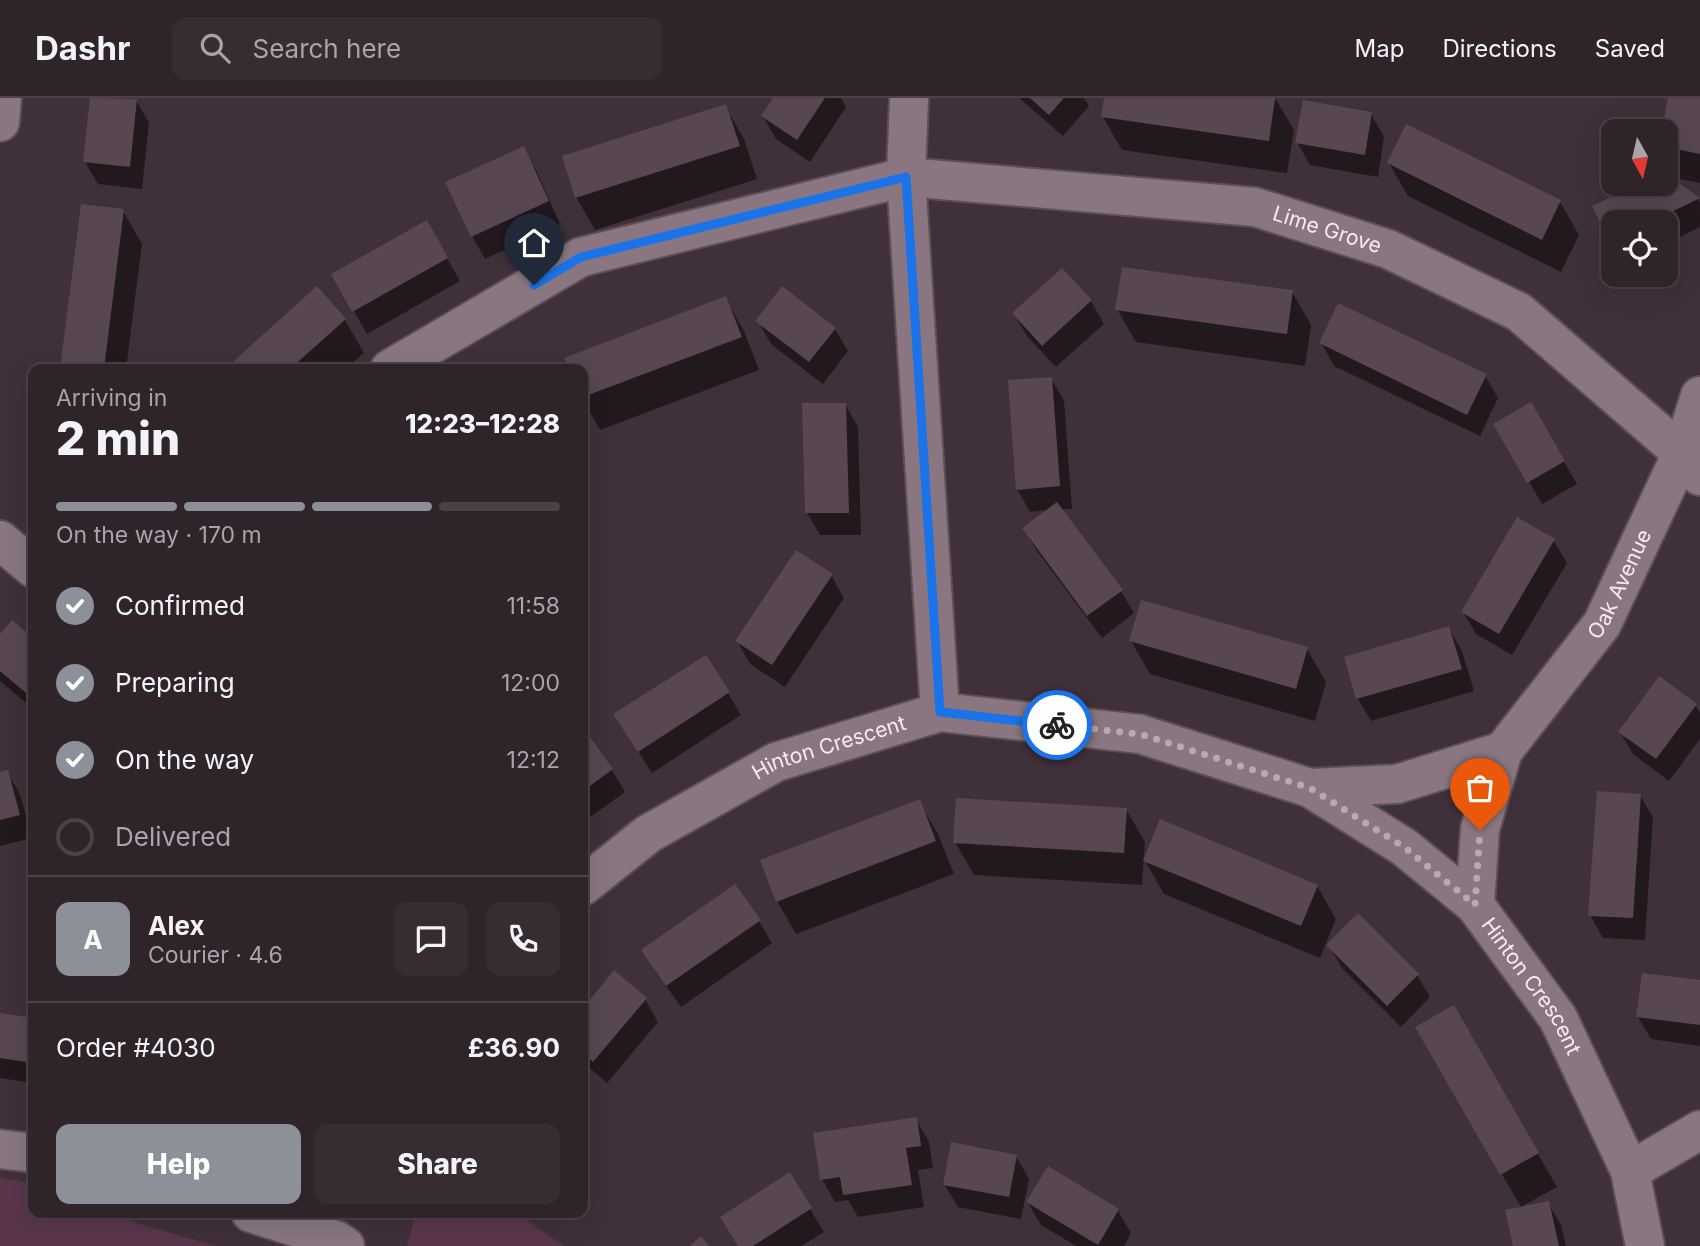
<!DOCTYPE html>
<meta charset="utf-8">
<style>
body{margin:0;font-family:Inter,sans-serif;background:#382c33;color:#f1f3f6;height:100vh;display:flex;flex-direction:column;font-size:26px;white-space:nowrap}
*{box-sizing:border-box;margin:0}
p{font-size:23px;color:#a8a4a9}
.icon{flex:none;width:38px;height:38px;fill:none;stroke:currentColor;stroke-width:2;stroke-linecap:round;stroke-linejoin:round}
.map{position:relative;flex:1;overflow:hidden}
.details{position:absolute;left:28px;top:266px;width:560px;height:854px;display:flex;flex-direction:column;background:#30242b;border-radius:14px;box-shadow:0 7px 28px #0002,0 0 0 2px #4b4147}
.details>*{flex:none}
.needle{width:46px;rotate:172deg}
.controls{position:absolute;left:1601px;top:21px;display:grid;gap:14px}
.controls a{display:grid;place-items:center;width:77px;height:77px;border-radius:14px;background:#30242b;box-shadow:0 7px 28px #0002,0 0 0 2px #4b4147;font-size:35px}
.pin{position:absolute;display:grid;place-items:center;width:60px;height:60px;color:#fff;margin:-72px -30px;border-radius:50% 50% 50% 0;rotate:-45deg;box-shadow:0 0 7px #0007}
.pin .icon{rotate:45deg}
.courier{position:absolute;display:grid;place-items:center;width:70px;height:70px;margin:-35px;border:5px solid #1a73e8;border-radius:50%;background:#fff;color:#222;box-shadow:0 2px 9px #0007}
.overview em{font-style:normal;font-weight:800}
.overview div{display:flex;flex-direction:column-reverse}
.overview{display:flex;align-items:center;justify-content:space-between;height:119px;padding:0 28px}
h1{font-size:46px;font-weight:800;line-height:52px}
.bar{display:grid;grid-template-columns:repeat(4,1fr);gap:10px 7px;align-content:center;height:84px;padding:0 28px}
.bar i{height:9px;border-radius:5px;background:#4b4147}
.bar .selected{background:#8c9099}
.bar p{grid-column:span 4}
.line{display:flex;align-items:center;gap:18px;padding:0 28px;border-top:2px solid #4b4147}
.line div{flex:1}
.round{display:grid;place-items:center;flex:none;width:74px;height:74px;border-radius:14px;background:#382c33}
ol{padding:0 28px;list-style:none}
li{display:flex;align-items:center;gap:21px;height:77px}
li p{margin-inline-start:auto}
li .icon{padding:7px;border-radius:50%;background:#8c9099;color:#fff;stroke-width:4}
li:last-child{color:#a8a4a9}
li i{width:38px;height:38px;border:4px solid #4b4147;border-radius:50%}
.cta{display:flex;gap:14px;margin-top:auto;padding:14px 28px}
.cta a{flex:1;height:80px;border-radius:14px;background:#8c9099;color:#fff;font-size:28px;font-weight:800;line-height:80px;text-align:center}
.cta a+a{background:#382c33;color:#f1f3f6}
header{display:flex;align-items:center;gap:42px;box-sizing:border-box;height:98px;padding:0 35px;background:#30242b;border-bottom:2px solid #4b4147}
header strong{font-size:33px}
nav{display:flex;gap:38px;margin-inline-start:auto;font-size:24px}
.search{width:490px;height:63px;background:#382c33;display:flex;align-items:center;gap:18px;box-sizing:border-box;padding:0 24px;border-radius:14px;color:#a8a4a9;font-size:26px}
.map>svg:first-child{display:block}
.green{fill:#59364c}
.shadow{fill:#0007}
.building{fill:#584751}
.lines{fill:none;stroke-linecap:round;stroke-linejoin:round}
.street-casing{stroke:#5c4f56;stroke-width:42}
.street{stroke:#897681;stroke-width:38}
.done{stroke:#b6a9b0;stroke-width:7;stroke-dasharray:0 12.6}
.route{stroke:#1a73e8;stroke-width:9}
.labels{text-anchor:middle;stroke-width:5;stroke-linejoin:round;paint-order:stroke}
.street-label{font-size:21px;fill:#f5eaf0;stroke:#403039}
</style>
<header>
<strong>Dashr</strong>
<div class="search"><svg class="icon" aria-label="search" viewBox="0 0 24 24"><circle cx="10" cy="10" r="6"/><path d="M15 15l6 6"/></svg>Search here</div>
<nav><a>Map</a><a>Directions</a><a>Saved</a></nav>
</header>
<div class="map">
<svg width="1700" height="1148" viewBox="0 0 1700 1148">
<rect width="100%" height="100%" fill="#403039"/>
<!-- green -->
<path class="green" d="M0,1080l33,5v30h79l31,12 73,21h-216z
M416,1115h100l48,33h-157z"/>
<!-- shadow -->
<path class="shadow" d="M91,0l45,2 13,23 -7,66 -44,-5 -13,-22z
M775,0h66l5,9 -36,55 -34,-23 -13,-22z
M1019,0h65l5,8 -26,30z
M1105,0h170l19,32 -7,43 -165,-23 -19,-33z
M1670,0h30v85l-20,-4 -14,-24v-24h-3z
M725,8l19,33 13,40 -162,51 -19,-33z
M1371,16l13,23 -6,40 -68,-12 -13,-23z
M523,50l13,22 24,54 -75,35 -13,-23z
M1389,65l171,39 19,33 -18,37 -153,-76z
M1666,78l32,23 2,3v25l-34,17v-22h-52v22l-20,-37 48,-23h24z
M83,108l40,5 19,33 -16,125h-64z
M426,124l34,59 -93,53 -34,-59z
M316,191l29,31 19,33 -19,16h-118z
M1292,194l19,33 -6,41 -169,-24 -19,-33z
M725,200l19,33 15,39 -159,60 -17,-30v-31h-12l-4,-10z
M1091,203l13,23 -48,43 -29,-31 -13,-22z
M758,223l77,8 13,22 -25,33 -52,-40z
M1321,245l164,32 13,23 -18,38 -146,-70z
M1051,280l13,23 8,108h-11l60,82 13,22 -32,25 -65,-87 -13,-22 25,-19 -19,2 -13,-23z
M845,306l13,23 3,108h-41l-13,-22z
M1531,307l46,79 -35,20 -46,-79z
M1554,443l13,22 -55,92 -36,-21 -13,-22z
M831,477l13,23 -59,89 -35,-23 -13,-23z
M12,524l21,18v69l-33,-28v-44z
M1449,531l13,22 12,40 -103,30 -13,-22 -12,-41z
M1131,543l176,8 19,33 -11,39 -165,-47z
M728,595l13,22 -89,58 -23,-36z
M1695,607l5,8v26l-31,42 -36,-27 -13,-22z
M587,638l25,34 13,22 -42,30v-83z
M7,674l13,22 12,44 -32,8v-72z
M1640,697l13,23 -8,122 -42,-2 -13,-23z
M919,704l19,32 16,40 -158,60 -19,-33z
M1126,711l19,33 -3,43 -168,-10 -19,-33z
M1145,763l172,25 19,33 -16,39 -156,-64z
M759,823l13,22 -91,64 -24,-34 -13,-22z
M1329,848l88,29 13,22 -29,30 -59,-59z
M615,875l30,26 13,23 -51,61 -24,-21v-51z
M1700,884v64l-49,-7 -13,-22z
M1454,910l103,179 -36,20 -104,-179z
M0,917l33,5v63l-33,-5z
M916,1021l13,23 4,26 -15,2 6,37 -66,10 -10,-17 -13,2 -13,-23z
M1016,1058l13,23 -8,40 -63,-12 -14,-23z
M1049,1071l69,42 13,22 -7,13h-48l-35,-21 -13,-22z
M789,1077l35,57 -23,14h-63z
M1548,1105l13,22 5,21h-51z"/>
<!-- building -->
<path class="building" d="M90,0l47,1 -7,68 -47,-5z
M773,0h52l-28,42 -36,-24z
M1030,0h34l-15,17z
M1104,0h171l-6,43 -168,-24z
M1668,0h32v56l-34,-7v-16h-4z
M1303,2l69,12 -7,43 -70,-12z
M726,6l14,42 -165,52 -13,-42z
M1406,26l155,76 -19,40 -155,-77z
M524,48l25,55 -78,36 -26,-55z
M1666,76l34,24 -49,24h-37v19l-4,1 -18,-36 46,-22h28z
M81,106l43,5 -20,160h-44z
M427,122l21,38 -96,54 -21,-38z
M1122,169l171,23 -6,44 -172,-24z
M1062,170l30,32 -50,46 -30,-33z
M317,188l29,33 -56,50h-65z
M782,188l54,42 -27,34 -54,-41z
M726,198l16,41 -159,60v-28h-14l-5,-11z
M1338,205l149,71 -20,41 -148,-72z
M1052,279l8,109 -44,4 -8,-110z
M1531,304l34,59 -38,22 -34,-59z
M802,305h44l3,110h-44z
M1057,404l66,88 -36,26 -65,-88z
M1517,419l38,22 -56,95 -38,-22z
M796,452l37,24 -61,91 -37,-24z
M1141,502l167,47 -12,42 -167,-48z
M12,522l21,18v61l-33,-28v-37z
M1449,528l13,43 -106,30 -12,-42z
M706,557l24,37 -92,60 -25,-38z
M1659,578l38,28 -41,55 -38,-27z
M587,635l26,36 -30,22v-55z
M8,672l12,45 -20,5v-48z
M1597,693l44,3 -8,124 -45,-2z
M956,700l171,10 -3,45 -171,-10z
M920,701l16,42 -160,61 -16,-42z
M1160,721l158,66 -17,41 -158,-65z
M735,786l26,36 -95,66 -25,-36z
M1358,815l61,61 -32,32 -61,-61z
M614,872l33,28 -54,64 -10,-9v-45z
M1642,875l58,7v45l-64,-8z
M1454,907l85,148 -39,22 -85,-148z
M0,915l33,5v45l-33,-5z
M917,1019l4,29 -15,2 6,37 -69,10 -3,-18 -20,3 -7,-47z
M951,1044l66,13 -8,42 -66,-12z
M1048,1068l71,43 -21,36 -72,-43z
M790,1074l22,36 -59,38h-15l-18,-29z
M1549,1103l10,45h-46l-8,-36z
M701,1138l8,10h-19z"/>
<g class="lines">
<defs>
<g id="street">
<path d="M909,0l-3,79 34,535"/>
<path d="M0,24l2,-24"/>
<path id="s1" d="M390,271l191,-112 325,-80 349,30 133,42 131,63 163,141 18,23"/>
<path d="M0,442l33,28"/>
<path d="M1310,690l87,-4 106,-33"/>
<path id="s2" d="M583,788l65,-52 128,-72 164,-50 200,22 170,54 94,59 71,58 83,113 72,153 15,75"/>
<path id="s3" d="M1475,807l5,-76 23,-78 99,-127 80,-171 18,-57"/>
<path d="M0,1051l33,4"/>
<path d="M1630,1073l70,-41"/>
<path d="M251,1115l85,27 9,6"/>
</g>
</defs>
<!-- street casing -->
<use href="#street" class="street-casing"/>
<!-- street -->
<use href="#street" class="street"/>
</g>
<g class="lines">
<!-- done -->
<path class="done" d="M1057,627l83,9 170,54 94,59 71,58 5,-75"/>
<!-- route -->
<path class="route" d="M534,187l47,-28 325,-80 34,535 117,13"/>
</g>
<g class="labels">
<!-- street labels -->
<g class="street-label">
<text dy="7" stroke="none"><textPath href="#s1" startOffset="982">Lime Grove</textPath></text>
<text dy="7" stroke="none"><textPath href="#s3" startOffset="362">Oak Avenue</textPath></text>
<text dy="7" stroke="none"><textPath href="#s2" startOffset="285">Hinton Crescent</textPath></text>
<text dy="7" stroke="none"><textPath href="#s2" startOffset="1083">Hinton Crescent</textPath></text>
</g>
</g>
</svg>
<div class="controls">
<a><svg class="needle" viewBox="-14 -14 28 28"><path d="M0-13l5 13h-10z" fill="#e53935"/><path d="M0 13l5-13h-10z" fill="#a8a4a9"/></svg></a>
<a><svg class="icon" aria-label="locate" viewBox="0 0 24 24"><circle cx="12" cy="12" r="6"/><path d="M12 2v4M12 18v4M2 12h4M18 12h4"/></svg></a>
</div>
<div class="pin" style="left:1480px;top:732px;background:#ea580c"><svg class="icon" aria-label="bag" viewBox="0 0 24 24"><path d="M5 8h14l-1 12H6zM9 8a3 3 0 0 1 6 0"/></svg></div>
<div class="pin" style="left:534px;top:187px;background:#1f2937"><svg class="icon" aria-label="home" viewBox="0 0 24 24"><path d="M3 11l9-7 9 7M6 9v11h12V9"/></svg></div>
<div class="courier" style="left:1057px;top:627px"><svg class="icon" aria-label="bike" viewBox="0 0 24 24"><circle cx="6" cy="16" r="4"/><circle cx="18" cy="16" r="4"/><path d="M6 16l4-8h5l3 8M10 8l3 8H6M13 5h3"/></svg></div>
<section class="details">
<div class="overview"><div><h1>2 min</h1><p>Arriving in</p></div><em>12:23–12:28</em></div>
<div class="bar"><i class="selected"></i><i class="selected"></i><i class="selected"></i><i></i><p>On the way · 170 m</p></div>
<ol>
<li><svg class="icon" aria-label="check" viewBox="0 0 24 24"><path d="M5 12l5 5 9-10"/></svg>Confirmed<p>11:58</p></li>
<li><svg class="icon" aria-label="check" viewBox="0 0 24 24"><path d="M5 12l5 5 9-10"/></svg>Preparing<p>12:00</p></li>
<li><svg class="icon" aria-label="check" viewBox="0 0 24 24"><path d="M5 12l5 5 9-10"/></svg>On the way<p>12:12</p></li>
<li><i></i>Delivered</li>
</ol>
<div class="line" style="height:126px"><b class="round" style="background:#8c9099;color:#fff">A</b><div><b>Alex</b><p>Courier · 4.6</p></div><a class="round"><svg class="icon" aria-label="chat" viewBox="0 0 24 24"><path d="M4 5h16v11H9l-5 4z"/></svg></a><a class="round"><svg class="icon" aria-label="phone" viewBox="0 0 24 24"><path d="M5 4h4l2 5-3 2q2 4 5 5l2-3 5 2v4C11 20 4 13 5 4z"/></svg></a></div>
<div class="line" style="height:91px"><div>Order #4030</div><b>£36.90</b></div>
<div class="cta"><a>Help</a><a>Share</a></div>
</section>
</div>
